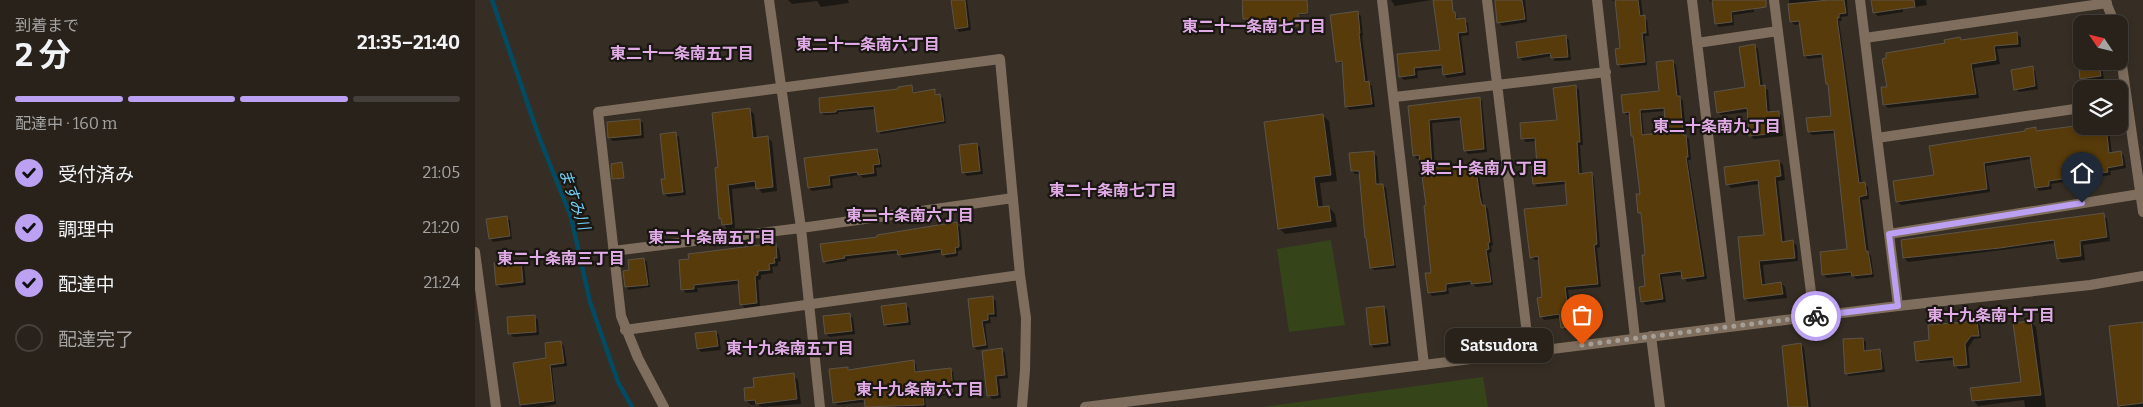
<!DOCTYPE html>
<html lang="ja">
<meta charset="utf-8">
<style>
body{margin:0;font-family:Bitter,"Noto Sans JP",serif;background:#302a24;color:#f1f3f6;height:100vh;display:flex;flex-direction:column;font-size:19px;white-space:nowrap}
*{box-sizing:border-box;margin:0}
p{font-size:16px;color:#a5a4a3}
.icon{flex:none;width:28px;height:28px;fill:none;stroke:currentColor;stroke-width:2;stroke-linecap:round;stroke-linejoin:round}
.map{position:relative;flex:1;overflow:hidden}
.drawer{display:flex;flex-direction:column;background:#28221b;width:475px}
.drawer>*{flex:none}
.needle{width:32px;rotate:305deg}
.tools{position:absolute;left:1598px;top:15px;display:grid;gap:10px}
.tools a{display:grid;place-items:center;width:55px;height:55px;border-radius:10px;background:#28221b;box-shadow:0 2px 8px #0003,0 0 0 1px #443f3a;font-size:25px}
.pin{position:absolute;display:grid;place-items:center;width:42px;height:42px;color:#fff;margin:-51px -21px;border-radius:50% 50% 50% 0;rotate:-45deg;box-shadow:0 0 5px #0007}
.pin .icon{rotate:45deg}
.courier{position:absolute;display:grid;place-items:center;width:50px;height:50px;margin:-25px;border:4px solid #bca0f2;border-radius:50%;background:#fff;color:#222;box-shadow:0 1px 6px #0007}
.bubble{position:absolute;height:35px;border-radius:10px;background:#28221b;box-shadow:0 2px 8px #0003,0 0 0 1px #443f3a;font-size:16px;font-weight:700;line-height:35px;text-align:center}
.headline em{font-style:normal;font-weight:700}
.headline div{display:flex;flex-direction:column-reverse}
.headline{display:flex;align-items:center;justify-content:space-between;height:85px;padding:0 15px}
h1{font-size:32px;font-weight:700;line-height:38px}
.bar{display:grid;grid-template-columns:repeat(4,1fr);gap:8px 5px;align-content:center;height:60px;padding:0 15px}
.bar i{height:6px;border-radius:4px;background:#443f3a}
.bar .selected{background:#bca0f2}
.bar p{grid-column:span 4}
ol{padding:0 15px;list-style:none}
li{display:flex;align-items:center;gap:15px;height:55px}
li p{margin-inline-start:auto}
li .icon{padding:5px;border-radius:50%;background:#bca0f2;color:#111;stroke-width:4}
li:last-child{color:#a5a4a3}
li i{width:28px;height:28px;border:2px solid #443f3a;border-radius:50%}
main{display:flex;flex:1;min-height:0}
.map>svg:first-child{display:block}
.green{fill:#36441a}
.shadow{fill:#0007;fill-rule:evenodd}
.lines{fill:none;stroke-linecap:round;stroke-linejoin:round}
.stream{stroke:#024b62;stroke-width:4.5}
.building{fill:#583b0a;stroke:#5c5348;fill-rule:evenodd}
.minor{stroke:#7f6e5d;stroke-width:10}
.tertiary{stroke:#7f6e5d;stroke-width:10}
.done{stroke:#a59f98;stroke-width:5;stroke-dasharray:0 9}
.route{stroke:#bca0f2;stroke-width:6}
.labels{text-anchor:middle;stroke-width:4.5;stroke-linejoin:round;paint-order:stroke}
.neighbourhood-label{font-size:16px;font-weight:bold;fill:#e1abe7;stroke:#1a1712}
.water-label{font-size:16px;font-style:italic;fill:#71cef4;stroke:#1a1712}
</style>
<main>
<section class="drawer">
<div class="headline"><div><h1>2 分</h1><p>到着まで</p></div><em>21:35–21:40</em></div>
<div class="bar"><i class="selected"></i><i class="selected"></i><i class="selected"></i><i></i><p>配達中 · 160 m</p></div>
<ol>
<li><svg class="icon" aria-label="check" viewBox="0 0 24 24"><path d="M5 12l5 5 9-10"/></svg>受付済み<p>21:05</p></li>
<li><svg class="icon" aria-label="check" viewBox="0 0 24 24"><path d="M5 12l5 5 9-10"/></svg>調理中<p>21:20</p></li>
<li><svg class="icon" aria-label="check" viewBox="0 0 24 24"><path d="M5 12l5 5 9-10"/></svg>配達中<p>21:24</p></li>
<li><i></i>配達完了</li>
</ol>
</section>
<div class="map">
<svg width="1668" height="407" viewBox="0 0 1668 407">
<rect width="100%" height="100%" fill="#362e24"/>
<!-- green -->
<path class="green" d="M856,240l14,85 -56,7 -12,-83z
M1008,377l5,30h-226z"/>
<!-- shadow -->
<path class="shadow" d="M313,0h60l1,3 -28,4 -4,-6 -25,3z
M478,0h14l4,30 -12,2 -3,-4z
M766,0h66l2,14 -11,1 2,12 -49,5 -2,-12 -5,-1z
M916,0h40l-36,6z
M1034,0h16l2,22 -25,4 -3,-4z
M1136,0h30l2,17 4,3 2,16h-4l2,29 -26,3 -3,-4 3,-15 -5,-47z
M1234,0h44l1,12 -21,3 1,10 -15,2 -3,-3 -2,-19z
M1314,0h58l1,16 -7,1 1,4h-3l23,163h2l4,3 1,12 -7,1 7,53 2,3 3,21 -18,2 -4,-4 -25,3 -4,-4 26,-24 -13,-117 -24,2 -3,-3 23,-15 -2,-30 -3,-3 -3,-27 -16,2 -3,-3 -4,-32 -6,1 -4,-3z
M1397,0h54l1,5 -24,4v3l-25,4 -3,-3z
M883,13l3,3 2,20h-1l6,47 4,3 3,21 -25,3 -4,-3 -3,-43 -6,-3z
M980,13l4,7h5l4,3 1,12 -8,1 5,39 -19,3 -3,-4 -1,-6 -26,3 1,7 -14,2 -3,-3 -3,-22 43,-4z
M1606,29v32h20l3,18 -19,3 -4,-4 -4,-48z
M1542,34l4,4v9l-24,2 3,15 -26,4 5,30 -91,10 -4,-4 4,-16 58,-44 14,-5 2,2z
M1091,37l3,3 2,20 -16,1 -3,-5 -29,5 -4,-4z
M1280,46l3,3 5,38 5,3 2,23 8,-1 3,3 2,21 -29,3 -4,-4 -2,-23 -27,3 -3,-3 28,-24z
M1198,62l3,3 4,32 3,4 3,35 3,3 2,21h-3l19,119 -20,3 -4,-7 -21,2 4,25 -20,3 -4,-4 5,-14v-31l-5,-41 -2,-3 2,-17 -12,-80h-3l-3,-3 37,-20zM1190,111l2,22 -23,2 -2,-22z
M1557,68l3,3 3,18 -19,3 -4,-3z
M436,86l4,8 19,-3 3,5 6,2 3,25 -65,11 -3,-3 -2,-22 -38,3v2l-14,1 -3,-2z
M1101,87l3,3 4,55h-3l2,29 9,-1 3,4 6,70 -3,1 4,39 -33,3 3,21 14,-1 3,3 1,11 -26,2v2l-2,-10 -17,2 -3,-4 2,-18 -3,-38h-5l-4,-3 38,-51 -3,-22 -29,3 -3,-4 5,-16 -3,-26 -10,1 -4,-4 36,-17z
M1004,98l3,3 5,51 -19,2 -3,-4 -4,-30 -29,3 3,46 40,-5 3,4 5,35 5,6 5,36 -2,1 1,6 -3,1 4,32 -17,2 -3,-3 -25,4 1,6 -17,2 -3,-4 4,-18 -6,-68 -7,-48 -3,1 -3,-4 -5,-48z
M274,109l5,5 3,25 10,-2 5,5 5,49 -15,2 -5,-7 -25,3 3,39 -8,1 -7,-11v-49z
M847,115l7,6 8,60 -17,2 3,25 6,-1 6,7 2,13 -52,7 -6,-6z
M164,120l4,3 1,15 -31,3 -4,-3 -1,-15z
M1606,126l25,1 3,3 3,24 9,-1 3,3 2,12 -16,3 1,4 -60,9 1,5 -13,2 -3,-4 -5,-28 -45,7 4,26 -89,13 -4,-4 38,-25 91,-44 10,-3 3,3z
M200,134l4,3 7,58 -18,2 -4,-4z
M501,144l4,3 3,27 -16,2 -3,-3z
M402,150l3,4 2,13 -6,1 1,8 -14,2 -3,-3 -28,4 1,9 -21,3 -3,-3 -4,-29z
M898,153l4,3 2,29h4l3,3 10,80 -22,2 -3,-3 -11,-93h-5l-3,-3z
M1304,161l4,4 2,15 -7,1 7,61h8l4,4 1,15 -35,4 2,21 16,-3 4,4 2,11 -38,4 -4,-4 20,-62 -6,-52 -28,4 -4,-4z
M1628,215l4,4 3,22 -27,4 2,15 -23,3 -4,-4 -2,-16 -148,19 -4,-4z
M31,217l4,4 2,18 -19,3 -3,-4z
M482,224l3,3 2,19v4l-4,1v5l-12,2 -3,-6 -41,6 -3,-5 -52,6v2l-20,3 -3,-3 54,-23z
M300,245l4,4 2,12 -3,1v4l-6,1 1,6 -12,2v4l-3,1 2,26 -15,2 -4,-4 -2,-20 -42,4 1,4 -12,1 -4,-4z
M169,259l3,3 3,25 -21,3 -3,-3 5,-15z
M45,261l4,4 2,20 -25,3 -4,-3z
M517,298l4,3 1,16h-7l1,6 -6,1 3,24 -11,2 -3,-3 -5,-47z
M430,304l4,4 2,17 -23,2 -3,-3z
M909,307l3,3 4,36 -17,2 -3,-4z
M374,315l4,3 2,16 -25,3 -4,-3z
M60,317l3,3 1,15 -26,2 -3,-4z
M1501,322l4,3 1,13 -7,1 -6,9 2,20 -11,1 -4,-3v-6l-34,3 -4,-3 13,-19z
M1556,322l5,5 10,80h-21l-1,-7 -46,6 -5,-6 49,-17z
M1668,323v84h-22l-2,-2z
M1100,327v2l-9,1 -2,-1z
M241,332l3,3 2,15 -20,2 -3,-4z
M1388,339l3,3v10l13,-2 3,3 3,19 -36,4 -3,-3z
M86,343l3,3 3,20 -15,2 4,36 -13,3h-22l-6,-43 32,-5z
M1326,344l3,4 7,59h-22z
M526,349l4,4 3,25 -9,1 2,19 -9,1 -3,-4z
M438,361l3,3 1,9 33,-4 3,3 3,22 -31,4 1,9h-59l-1,-5 -28,3 -4,-3 14,-34 3,3z
M318,375l5,5 3,24 -40,3 -3,-3 -7,1 -5,-5 9,-12z"/>
<g class="lines">
<!-- stream -->
<path class="stream" d="M17,0l47,137 32,80 19,85 28,80 14,25"/>
</g>
<!-- building -->
<path class="building" d="M476,0h14l3,27 -13,2z
M767,0h65l1,13 -10,1 1,12 -50,5 -1,-12h-5z
M958,0h19l1,12h2l1,7 9,-1 2,14 -9,1 5,39 -20,3 -1,-10 -28,3 1,7 -16,2 -2,-23 43,-4z
M1020,0h27l3,19 -28,4z
M1140,0h23l2,16 5,-1 1,18h-4l3,29 -28,3 -2,-16 5,-1z
M1237,0h54v7l-35,5 1,10 -17,2z
M1354,0h15l2,13 -7,1v4h-2l22,165 6,-1 2,13 -8,2 7,54h2l4,23 -20,2 -1,-4 -29,3 -2,-23 27,-3 -13,-119 -26,2 -2,-14 25,-2 -3,-32h-2l-4,-30 -18,2 -5,-35 -9,1 -2,-18z
M1396,0h43l1,7 -42,6z
M883,11l2,22h-1l6,49 4,-1 3,23 -27,3 -3,-46 -6,1 -6,-47z
M1542,32l1,12 -24,2 2,14 -25,4 5,30 -93,11 -2,-18h6l-5,-28 4,-1v-5l59,-10 -1,-3 16,-3 1,3z
M1091,35l2,22 -17,1 -1,-5 -32,5 -2,-16z
M1280,44l5,42 5,-1 2,27 12,-1 1,22 -31,3 -2,-28 -30,5 -3,-21 31,-5 -6,-40z
M1198,60l4,36h3l3,39h3l2,22h-2l18,119 -22,3 -1,-8 -22,3 4,25 -22,3 -2,-15 6,-1 -3,-31h3l-4,-42h-3l-2,-19h4l-7,-58h-2l-2,-24 -6,1 -2,-18 38,-4 -3,-29zM1189,108l2,24 -24,3 -2,-25z
M1603,61h21l2,15 -21,3z
M1558,66l2,20 -21,4 -3,-20z
M437,85l1,8 22,-4v6l5,-1 4,27 -67,11 -3,-26 -38,4v2l-16,1 -1,-15 79,-9v-2z
M1101,85l4,57h-3l2,32 13,-2 5,72 -3,1 4,39 -33,3 3,23 17,-2 2,13 -15,2v3l-11,2 -2,-14 -19,3 -3,-19 5,-1 -4,-41 -8,2 -6,-49 43,-4 -2,-24 -32,3 -2,-18h6l-2,-28 -14,1 -1,-16 37,-3 -4,-32z
M1005,97l4,52 -20,2 -4,-34 -31,3 3,48 43,-5 5,35 2,7h3l5,37 -2,1 1,6 -3,1 5,32 -20,2v-3l-25,3v7l-18,2 -3,-20h6l-7,-67 2,-1 -7,-50 -6,1 -5,-50z
M275,108l3,30 15,-2 5,51 -17,2 -1,-8 -27,4 4,39 -10,1 -1,-7 -2,1 -4,-51 3,-1 -6,-54z
M848,114l8,61 -17,2 4,30 11,-1 2,15 -53,8 -14,-107z
M165,119l1,16 -33,3 -1,-16z
M1600,126h31l3,27 12,-2 2,14 -16,3 1,4 -59,9v5l-14,2 -5,-32 -46,7 3,26 -91,13 -3,-21 41,-6 -5,-29 96,-15v-2l11,-2v4z
M201,132l7,60 -20,2 -2,-15h4l-5,-45z
M502,143l3,28 -18,2 -3,-28z
M402,149l3,15 -7,1 1,8 -16,2 -1,-3 -28,4 1,9 -22,3 -4,-30z
M899,151l2,33h7l11,81 -24,3 -4,-30h-1l-6,-67h-8l-2,-18z
M1304,160l2,16 -6,1 7,65 11,-2 2,18 -36,3 3,24 19,-3 2,12 -39,5 -6,-62 26,-2 -6,-55 -32,5 -2,-18z
M147,162l2,16 -12,1 -1,-15z
M1629,213l3,24 -27,4 1,15 -24,3 -3,-19 -54,8 -97,10 -2,-18z
M32,216l3,20 -21,3 -3,-20z
M482,222l2,20v5l-4,1 1,5 -14,2 -1,-6 -43,6 -1,-5 -53,6 1,2 -22,4 -3,-18 57,-7v-2z
M301,243l1,15h-3l1,5 -6,1 1,6 -12,1v4l-3,1 2,27 -17,2 -2,-25 -44,5v4l-13,1 -2,-30 10,-1 -1,-5z
M169,258l4,27 -23,2 -2,-16 6,-1 -1,-10z
M46,260l2,22 -27,3 -2,-22z
M518,296l1,18h-6v6l-6,1 4,24 -13,2 -5,-48z
M431,303l2,19 -24,3 -3,-19z
M909,306l4,37 -18,2 -4,-37z
M375,313l2,18 -27,3 -2,-18z
M60,315l1,17 -28,2 -1,-17z
M1502,321l2,15h-8l-6,8 2,21 -13,1 -1,-9 -37,4 -2,-19 15,-2 -1,-15z
M1556,321l10,74 -69,6 -2,-13 51,-6 -8,-59z
M1668,322v81l-25,3 -9,-80z
M241,331l2,15 -21,3 -2,-16z
M1388,338l1,13 16,-2 2,20 -37,5 -2,-35z
M86,341l3,22 -14,2 4,36 -34,4 -7,-42 33,-5 -1,-15z
M1326,343l7,64h-20l-6,-61z
M527,348l3,27 -9,1 2,19 -11,1 -5,-45z
M439,360l1,12 36,-4 2,24 -30,3 1,10 -59,2 -1,-8 -31,4 -4,-34 19,-2v3z
M319,373l3,26 -41,5 -1,-4 -10,1 -1,-13 10,-1 -1,-9z"/>
<g class="lines">
<!-- minor -->
<path class="minor" d="M294,0l32,228 19,179
M907,0l42,365
M1012,0l42,351
M1122,0l38,338
M1217,0l39,326
M1299,0l40,316
M1385,0l38,306
M1630,0l10,24
M1390,38l242,-35
M1222,43l81,-12
M1644,44l24,168
M920,97l211,-25
M1402,138l204,-30
M1414,234l251,-40
M138,251l188,-23 212,-30
M0,252l21,155
M150,330l395,-55
M1176,336l9,71
M189,407l-26,-49 -17,-42 -23,-204 402,-53 20,216 6,43 -1,52 -3,37"/>
<!-- tertiary -->
<path class="tertiary" d="M610,407l813,-101 192,-21 53,-9"/>
</g>
<g class="lines">
<!-- done -->
<path class="done" d="M1107,345l234,-29"/>
<!-- route -->
<path class="route" d="M1341,316l82,-10 -9,-72 193,-31"/>
</g>
<g class="labels">
<!-- neighbourhood labels -->
<g class="neighbourhood-label">
<text x="779" y="32">東二十一条南七丁目</text>
<text x="393" y="50">東二十一条南六丁目</text>
<text x="207" y="59">東二十一条南五丁目</text>
<text x="1242" y="132">東二十条南九丁目</text>
<text x="1009" y="174">東二十条南八丁目</text>
<text x="638" y="196">東二十条南七丁目</text>
<text x="435" y="221">東二十条南六丁目</text>
<text x="237" y="243">東二十条南五丁目</text>
<text x="86" y="264">東二十条南三丁目</text>
<text x="1516" y="321">東十九条南十丁目</text>
<text x="315" y="354">東十九条南五丁目</text>
<text x="445" y="395">東十九条南六丁目</text>
</g>
<!-- water labels -->
<g class="water-label">
<text transform="translate(100 199) rotate(71)" y="6">ますみ川</text>
</g>
</g>
</svg>
<div class="tools">
<a><svg class="needle" viewBox="-14 -14 28 28"><path d="M0-13l5 13h-10z" fill="#e53935"/><path d="M0 13l5-13h-10z" fill="#a5a4a3"/></svg></a>
<a><svg class="icon" aria-label="layers" viewBox="0 0 24 24"><path d="M12 4l9 5-9 5-9-5zM3 14l9 5 9-5"/></svg></a>
</div>
<div class="pin" style="left:1107px;top:345px;background:#ea580c"><svg class="icon" aria-label="bag" viewBox="0 0 24 24"><path d="M5 8h14l-1 12H6zM9 8a3 3 0 0 1 6 0"/></svg></div>
<div class="pin" style="left:1607px;top:203px;background:#1f2937"><svg class="icon" aria-label="home" viewBox="0 0 24 24"><path d="M3 11l9-7 9 7M6 9v11h12V9"/></svg></div>
<div class="courier" style="left:1341px;top:316px"><svg class="icon" aria-label="bike" viewBox="0 0 24 24"><circle cx="6" cy="16" r="4"/><circle cx="18" cy="16" r="4"/><path d="M6 16l4-8h5l3 8M10 8l3 8H6M13 5h3"/></svg></div>
<div class="bubble" style="left:970px;top:328px;width:108px">Satsudora</div>
</div>
</main>
